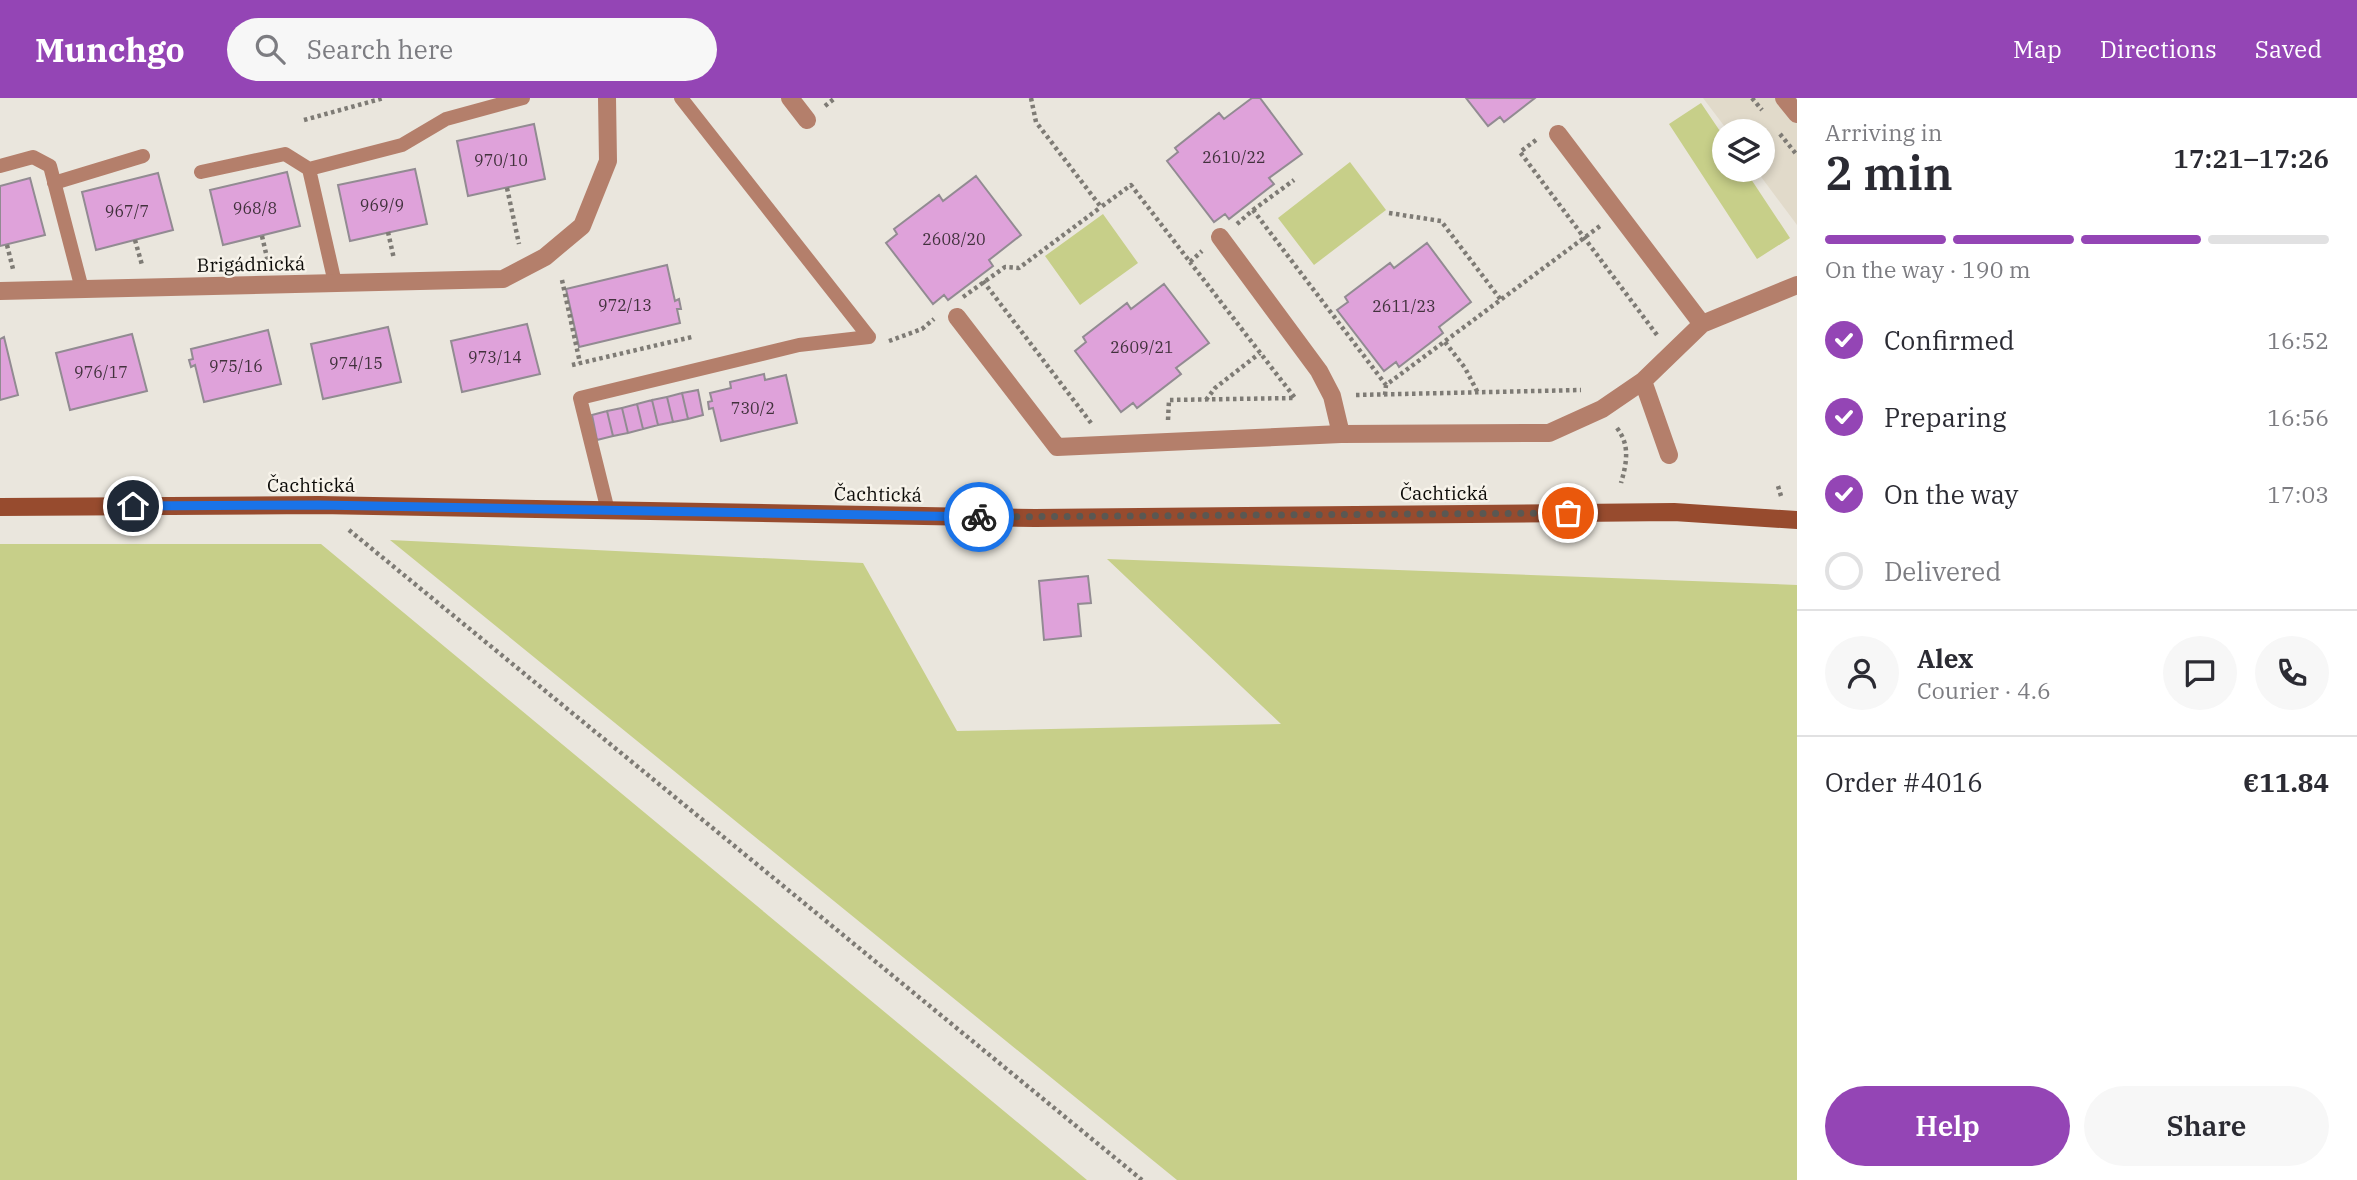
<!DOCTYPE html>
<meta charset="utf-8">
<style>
body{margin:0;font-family:"IBM Plex Serif",serif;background:#f7f7f7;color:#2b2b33;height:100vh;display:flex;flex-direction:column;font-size:26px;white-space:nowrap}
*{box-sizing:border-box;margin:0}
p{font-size:23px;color:#7c7c81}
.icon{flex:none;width:38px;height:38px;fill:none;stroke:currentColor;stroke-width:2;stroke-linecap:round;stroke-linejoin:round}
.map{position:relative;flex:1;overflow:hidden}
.details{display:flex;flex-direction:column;background:#fff;width:560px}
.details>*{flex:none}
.controls{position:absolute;left:1712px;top:21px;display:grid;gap:14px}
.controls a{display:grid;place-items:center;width:63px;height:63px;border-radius:50%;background:#fff;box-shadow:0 4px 10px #0003;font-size:35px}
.pin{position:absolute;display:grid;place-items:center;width:60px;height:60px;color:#fff;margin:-30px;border:4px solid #fff;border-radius:50%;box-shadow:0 2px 7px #0007}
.courier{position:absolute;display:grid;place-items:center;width:70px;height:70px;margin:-35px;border:5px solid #1a73e8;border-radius:50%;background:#fff;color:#222;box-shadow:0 2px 9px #0007}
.headline em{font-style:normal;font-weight:600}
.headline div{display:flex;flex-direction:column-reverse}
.headline{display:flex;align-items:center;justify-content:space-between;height:119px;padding:0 28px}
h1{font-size:46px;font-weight:600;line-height:52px}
.bar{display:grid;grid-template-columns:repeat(4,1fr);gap:10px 7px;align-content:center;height:84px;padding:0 28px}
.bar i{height:9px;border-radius:5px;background:#e1e1e2}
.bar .active{background:#9445b5}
.bar p{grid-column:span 4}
.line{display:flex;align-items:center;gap:18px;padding:0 28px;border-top:2px solid #e1e1e2}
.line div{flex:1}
.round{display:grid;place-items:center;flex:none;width:74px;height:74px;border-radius:37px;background:#f7f7f7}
ol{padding:0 28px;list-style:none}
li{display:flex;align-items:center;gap:21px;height:77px}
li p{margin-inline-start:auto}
li .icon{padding:7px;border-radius:50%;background:#9445b5;color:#fff;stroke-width:4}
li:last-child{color:#7c7c81}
li i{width:38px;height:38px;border:4px solid #e1e1e2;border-radius:50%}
.cta{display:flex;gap:14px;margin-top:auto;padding:14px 28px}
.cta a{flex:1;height:80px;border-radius:42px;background:#9445b5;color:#fff;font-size:28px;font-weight:600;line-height:80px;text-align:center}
.cta a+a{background:#f7f7f7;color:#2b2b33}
header{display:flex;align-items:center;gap:42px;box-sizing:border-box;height:98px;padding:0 35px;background:#9445b5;color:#fff}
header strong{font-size:33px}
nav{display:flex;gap:38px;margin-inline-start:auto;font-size:24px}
.search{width:490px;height:63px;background:#f7f7f7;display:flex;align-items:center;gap:18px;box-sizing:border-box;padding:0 24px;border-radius:38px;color:#7c7c81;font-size:26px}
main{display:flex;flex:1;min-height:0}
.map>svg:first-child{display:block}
.built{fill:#e1daca}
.green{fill:#c7cf89}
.building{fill:#dfa2da;stroke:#928b92;stroke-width:2}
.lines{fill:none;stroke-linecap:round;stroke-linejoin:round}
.path{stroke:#7e7b75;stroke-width:4.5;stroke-dasharray:3.5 3.5;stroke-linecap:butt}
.service{stroke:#b47f6b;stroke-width:14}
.minor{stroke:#b47f6b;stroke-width:18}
.secondary{stroke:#974b2e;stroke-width:18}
.done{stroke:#5a5853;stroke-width:7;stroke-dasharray:0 12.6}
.route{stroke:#1a73e8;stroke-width:9}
.labels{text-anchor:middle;stroke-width:5;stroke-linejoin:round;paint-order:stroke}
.number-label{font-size:16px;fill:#41313c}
.street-label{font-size:19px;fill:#0c0b08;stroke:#f7f3ea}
</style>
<header>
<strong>Munchgo</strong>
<div class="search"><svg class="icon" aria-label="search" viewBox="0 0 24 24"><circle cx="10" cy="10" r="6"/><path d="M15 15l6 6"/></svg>Search here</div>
<nav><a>Map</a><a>Directions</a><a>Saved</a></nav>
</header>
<main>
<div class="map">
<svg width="1797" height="1082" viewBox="0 0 1797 1082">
<rect width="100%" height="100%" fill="#eae6dd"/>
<!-- built -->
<path class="built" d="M1703,0h94v127l-41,-55h6v-39h-34z"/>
<!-- green -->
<path class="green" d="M1701,5l23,34v33h21l45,68 -33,21 -88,-135z
M1350,64l36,48 -72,55 -36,-47z
M1103,116l35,49 -58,42 -35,-49z
M390,442l473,23 94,168 324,-7 -174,-165 690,26v595h-620z
M0,446h321l766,636h-1087z"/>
<!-- building -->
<path class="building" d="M1252,0h8l42,56 -33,24 5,6 -45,35 -4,-5 -11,8 -47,-61 11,-9 -3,-4 44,-35 5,6z
M1466,0h69l-31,24 -4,-5 -12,9z
M534,26l11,55 -77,17 -11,-55z
M415,71l12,55 -77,17 -12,-56z
M287,74l13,54 -77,19 -13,-55z
M158,75l15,57 -77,20 -14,-58z
M976,78l45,59 -32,25 4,6 -45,34 -4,-5 -11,9 -47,-61 11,-9 -3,-5 45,-34 4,6z
M30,80l15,57 -45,11v-60z
M1427,145l44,59 -32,25 4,6 -44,34 -3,-5 -12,9 -47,-61 11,-8 -3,-5 45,-34 4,5z
M667,167l8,36 4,-2 2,10h-4l3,14 -101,24 -13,-58z
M1164,186l45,59 -33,25 5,6 -44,34 -4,-5 -12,9 -46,-61 11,-9 -3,-5 44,-34 4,6z
M527,226l13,50 -78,18 -11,-51z
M388,229l13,55 -78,17 -12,-55z
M268,232l13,54 -77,18 -9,-37 -4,2 -2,-7 4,-1 -2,-10z
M132,236l15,57 -77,19 -14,-57z
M4,239l14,58 -18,5v-61z
M764,276l1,6 21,-5 11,48 -76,18 -8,-33 -4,1 -1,-7 4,-1 -2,-8 21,-5 -1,-6z
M698,292l5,25 -15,4 -6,-26z
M682,295l6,26 -15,3 -6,-25z
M667,299l6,25 -15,3 -6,-25z
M652,302l6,25 -15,4 -6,-25z
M637,306l6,25 -15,4 -6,-25z
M622,310l6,25 -15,3 -6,-25z
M607,313l6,25 -16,4 -5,-25z
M1088,478l3,27 -13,1 3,32 -37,4 -5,-59z"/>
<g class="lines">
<!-- path -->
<path class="path" d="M1031,0l5,24 65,85 30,-22 59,77 12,-11
M1752,0l10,12
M825,8l10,-8
M304,22l80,-22
M1780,36l17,21
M1536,42l-16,12 137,183
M507,90l12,56
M1253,112l41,-30
M1389,115l52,8 60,79
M1237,126l16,-14 133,175
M388,134l6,27
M262,138l6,26
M135,142l7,25
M7,147l6,24
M562,182l18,83
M983,183l108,142
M963,199l42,-30 14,1 82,-61
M889,243l33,-12 12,-10
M1445,244l20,26 13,25
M572,267l120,-28
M1356,297l225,-5
M1385,297l1,-10 214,-159
M1206,302l9,-12 45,-35
M1168,322l1,-20 126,-2 -105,-136
M1617,330c13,17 10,34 4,55
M1778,388l3,10
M349,432l793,650"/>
<!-- service -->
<path class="service" d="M681,0l188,239
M0,68l33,-9 17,9 32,123
M309,71l93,-24 44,-26 77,-21
M201,74l84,-18 24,15 26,114
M54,85l89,-27
M608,413l-28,-113 219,-53 70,-8"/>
<!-- minor -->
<path class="minor" d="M790,0l17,22
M1784,0l13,16
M1558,36l144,190
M1220,139l99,134 13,25 9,38
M0,193l503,-12 42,-22 37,-31 26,-65 -1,-63
M957,219l100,130 284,-13 208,-1 53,-24 41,-28 59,-57 95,-39
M1643,283l26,74"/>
<!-- secondary -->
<path class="secondary" d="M0,409l319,-2 716,13 639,-6 123,8"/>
</g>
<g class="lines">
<!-- done -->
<path class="done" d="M979,419l589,-4"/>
<!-- route -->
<path class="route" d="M133,408l186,-1 660,12"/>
</g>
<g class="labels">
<!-- number labels -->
<g class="number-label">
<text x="1234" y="65">2610/22</text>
<text x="501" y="68">970/10</text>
<text x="382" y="113">969/9</text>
<text x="255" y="116">968/8</text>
<text x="127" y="119">967/7</text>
<text x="954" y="147">2608/20</text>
<text x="625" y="213">972/13</text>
<text x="1404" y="214">2611/23</text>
<text x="1142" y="255">2609/21</text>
<text x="495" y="265">973/14</text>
<text x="356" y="271">974/15</text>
<text x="236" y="274">975/16</text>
<text x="101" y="280">976/17</text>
<text x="753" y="316">730/2</text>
</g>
<!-- street labels -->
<g class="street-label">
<text transform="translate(251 166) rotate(-1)" y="7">Brigádnická</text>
<text x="311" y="394">Čachtická</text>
<text x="1444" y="402">Čachtická</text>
<text transform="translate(878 396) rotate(1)" y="7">Čachtická</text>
</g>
</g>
</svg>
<div class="controls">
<a><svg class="icon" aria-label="layers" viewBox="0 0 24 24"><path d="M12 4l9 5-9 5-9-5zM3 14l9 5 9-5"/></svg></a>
</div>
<div class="pin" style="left:1568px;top:415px;background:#ea580c"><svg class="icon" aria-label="bag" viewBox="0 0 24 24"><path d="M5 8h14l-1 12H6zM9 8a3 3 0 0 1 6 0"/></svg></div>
<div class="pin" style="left:133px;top:408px;background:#1f2937"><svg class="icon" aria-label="home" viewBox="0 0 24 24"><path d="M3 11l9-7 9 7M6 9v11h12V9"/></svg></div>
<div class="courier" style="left:979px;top:419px"><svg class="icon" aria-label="bike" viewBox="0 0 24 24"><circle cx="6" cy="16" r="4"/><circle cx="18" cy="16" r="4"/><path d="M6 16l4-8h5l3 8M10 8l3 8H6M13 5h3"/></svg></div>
</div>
<section class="details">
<div class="headline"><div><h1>2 min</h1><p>Arriving in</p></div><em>17:21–17:26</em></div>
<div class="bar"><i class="active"></i><i class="active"></i><i class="active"></i><i></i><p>On the way · 190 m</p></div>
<ol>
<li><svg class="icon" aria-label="check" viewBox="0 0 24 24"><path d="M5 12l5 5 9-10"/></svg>Confirmed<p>16:52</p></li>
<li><svg class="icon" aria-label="check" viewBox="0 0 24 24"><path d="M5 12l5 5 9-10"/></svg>Preparing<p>16:56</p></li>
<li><svg class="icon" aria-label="check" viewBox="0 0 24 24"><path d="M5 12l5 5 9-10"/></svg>On the way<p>17:03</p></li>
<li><i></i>Delivered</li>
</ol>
<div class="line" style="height:126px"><a class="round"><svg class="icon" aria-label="person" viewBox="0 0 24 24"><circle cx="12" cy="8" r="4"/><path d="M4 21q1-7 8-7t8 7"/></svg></a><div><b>Alex</b><p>Courier · 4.6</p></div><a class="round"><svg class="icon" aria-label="chat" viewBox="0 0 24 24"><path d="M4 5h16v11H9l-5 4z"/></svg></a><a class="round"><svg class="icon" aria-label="phone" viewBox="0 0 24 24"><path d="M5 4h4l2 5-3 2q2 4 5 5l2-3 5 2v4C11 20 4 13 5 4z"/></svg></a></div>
<div class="line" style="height:91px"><div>Order #4016</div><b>€11.84</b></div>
<div class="cta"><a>Help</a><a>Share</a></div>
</section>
</main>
